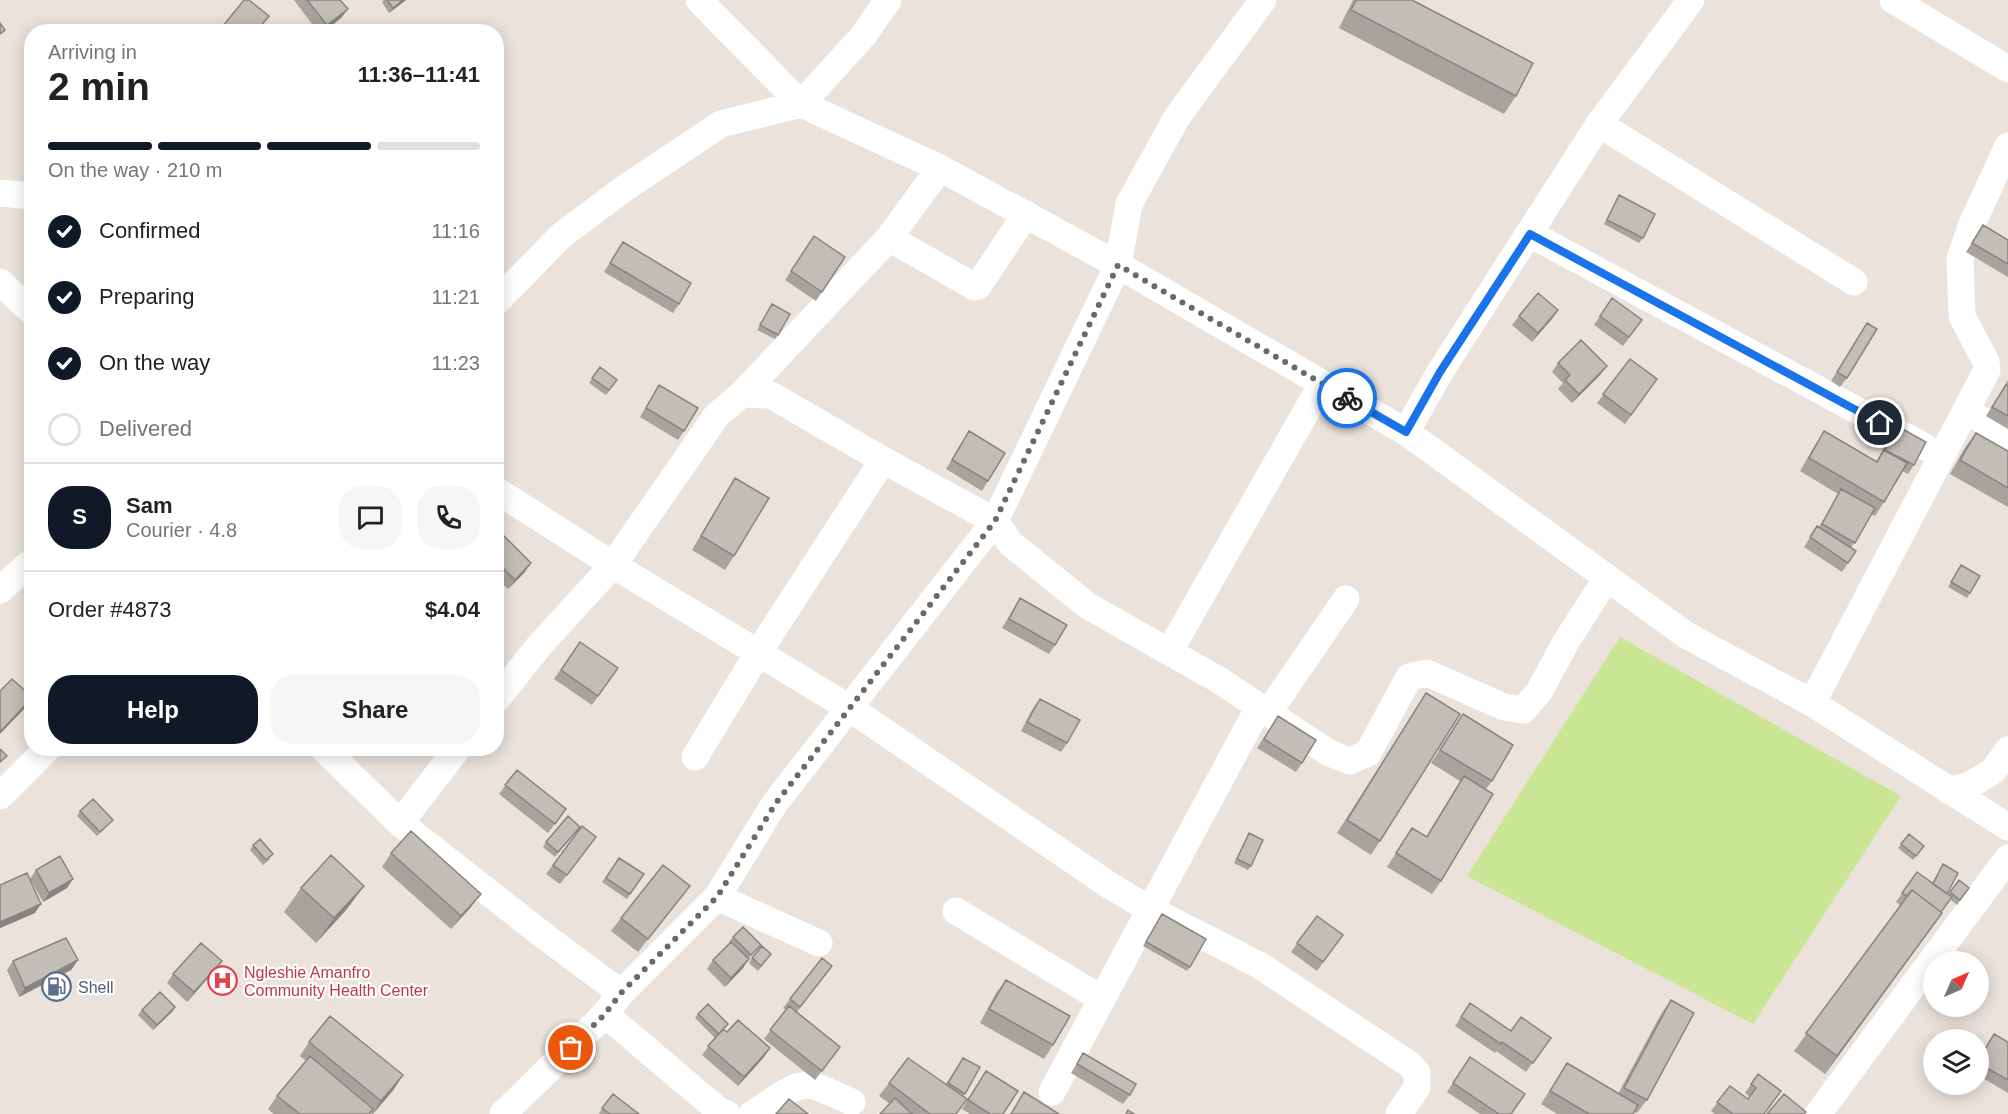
<!DOCTYPE html>
<meta charset="utf-8">
<style>
body{margin:0;font-family:Arial,sans-serif;background:#f6f6f6;color:#222;height:100vh;display:flex;flex-direction:column;font-size:22px;white-space:nowrap}
*{box-sizing:border-box;margin:0}
p{font-size:20px;color:#767676}
.icon{flex:none;width:33px;height:33px;fill:none;stroke:currentColor;stroke-width:2;stroke-linecap:round;stroke-linejoin:round}
.map{position:relative;flex:1;overflow:hidden}
.drawer{position:absolute;left:24px;top:24px;width:480px;height:732px;display:flex;flex-direction:column;background:#fff;border-radius:24px;box-shadow:0 3px 15px #0003}
.drawer>*{flex:none}
.needle{width:39px;rotate:45deg}
.tools{position:absolute;left:1923px;top:951px;display:grid;gap:12px}
.tools a{display:grid;place-items:center;width:66px;height:66px;border-radius:50%;background:#fff;box-shadow:0 3px 15px #0003;font-size:30px}
.pin{position:absolute;display:grid;place-items:center;width:51px;height:51px;color:#fff;margin:-26px;border:3px solid #fff;border-radius:50%;box-shadow:0 2px 6px #0007}
.courier{position:absolute;display:grid;place-items:center;width:60px;height:60px;margin:-30px;border:4px solid #1a73e8;border-radius:50%;background:#fff;color:#222;box-shadow:0 2px 8px #0007}
.overview em{font-style:normal;font-weight:700}
.overview div{display:flex;flex-direction:column-reverse}
.overview{display:flex;align-items:center;justify-content:space-between;height:102px;padding:0 24px}
h1{font-size:39px;font-weight:700;line-height:45px}
.bar{display:grid;grid-template-columns:repeat(4,1fr);gap:9px 6px;align-content:center;height:72px;padding:0 24px}
.bar i{height:8px;border-radius:4px;background:#e0e0e0}
.bar .current{background:#111827}
.bar p{grid-column:span 4}
.line{display:flex;align-items:center;gap:15px;padding:0 24px;border-top:2px solid #e0e0e0}
.line div{flex:1}
.round{display:grid;place-items:center;flex:none;width:63px;height:63px;border-radius:24px;background:#f6f6f6}
ol{padding:0 24px;list-style:none}
li{display:flex;align-items:center;gap:18px;height:66px}
li p{margin-inline-start:auto}
li .icon{padding:6px;border-radius:50%;background:#111827;color:#fff;stroke-width:4}
li:last-child{color:#767676}
li i{width:33px;height:33px;border:3px solid #e0e0e0;border-radius:50%}
.cta{display:flex;gap:12px;margin-top:auto;padding:12px 24px}
.cta a{flex:1;height:69px;border-radius:24px;background:#111827;color:#fff;font-size:24px;font-weight:700;line-height:69px;text-align:center}
.cta a+a{background:#f6f6f6;color:#222}
.map>svg:first-child{display:block}
.pitch{fill:#cae695}
.lines{fill:none;stroke-linecap:round;stroke-linejoin:round}
.minor{stroke:#fff;stroke-width:27}
.wall{fill:#a7a39d}
.shaded-wall{fill:#88847f}
.building{fill:#c2bdb6;stroke:#88847f;stroke-width:1.5}
.done{stroke:#6c6967;stroke-width:6;stroke-dasharray:0 10.8}
.route{stroke:#1a73e8;stroke-width:8}
.labels{text-anchor:middle;stroke-width:4.5;stroke-linejoin:round;paint-order:stroke}
.health-label{font-size:16px;fill:#be3a42;stroke:#fff;text-anchor:start}
.service-label{font-size:16px;fill:#4e5e75;stroke:#fff;text-anchor:start}
</style>
<div class="map">
<svg width="2008" height="1114" viewBox="0 0 2008 1114">
<rect width="100%" height="100%" fill="#eae2db"/>
<!-- pitch -->
<path class="pitch" d="M1620,637l281,159 -148,228 -286,-148z"/>
<g class="lines">
<!-- minor -->
<path class="minor" d="M699,0l102,104 139,64 178,97 288,167 280,203 126,68 196,124
M1893,0l115,69
M1599,124l255,158
M0,193l32,3
M1530,234l395,213
M889,238l86,49 3,-1 48,-72
M0,282l32,30
M496,302l66,-67 63,-47 96,-64 80,-20 62,-68 25,-36
M742,394l147,-156 51,-70
M1967,411l41,25
M1406,432l34,-60 159,-248 92,-124
M496,490l117,75 238,144 258,176 40,24 110,56 150,99 8,9v14l-18,27
M0,590l30,-27
M1169,652l153,-268
M496,700l43,-54 74,-81 104,-150 25,-21 29,1 112,65 112,61 15,22 78,63 131,74 110,73 21,8 18,-8 41,-76 18,-4 77,34 19,3 16,-18 28,-52 40,-62
M1812,703l175,-333 -1,-8 -24,-46 -2,-57 12,-35 36,-78
M1268,713l78,-114
M323,748l77,75 143,112 78,58
M695,757l63,-104 125,-193
M1949,791l21,-6 23,-14 15,-21
M0,796l48,-48
M400,823l58,-75
M717,897l102,46
M956,911l146,88
M605,1014l113,96 9,4
M1052,1092l207,-385
M503,1114l102,-100 16,-21 96,-96 58,-94 220,-282 123,-256 11,-61 48,-87 86,-117
M752,1114c17,-9 34,-27 55,-29 10,0 35,13 45,17
M1818,1114l190,-256"/>
</g>
<!-- wall -->
<path class="wall" d="M294,0h46l8,9 -7,9 -17,14h-6z
M384,0h22l-17,13 -7,-11z
M1353,0h59l104,96 -12,18 -165,-86z
M1619,195l24,43 -4,5 -35,-19z
M1983,225l25,15v37l-42,-25z
M814,236l31,21 -29,44 -31,-21z
M623,242l56,62 -6,9 -69,-41z
M1612,298l30,22 -19,26 -29,-21z
M772,304l6,31 -3,4 -18,-9z
M1558,310l-26,32 -20,-17 7,-9z
M1867,323l-20,55 -7,9 -9,-6z
M1630,359l27,20 -32,45 -28,-21z
M1558,363l49,3 -7,9 -28,28 -14,-14 5,-6 -11,-11z
M600,367l17,13 -11,15 -17,-12z
M2008,380v49l-22,-13z
M659,385l25,46 -6,9 -38,-23z
M1897,426l17,39 -6,9 -6,-3 -18,31 -9,14 -4,-2 -20,34 5,3 -14,21 -38,-25 13,-21 2,1 19,-33 -38,-23 15,-26 9,-14 52,31 15,-27z
M969,431l19,50 -6,10 -36,-22z
M1976,433l32,18v56l-58,-33 16,-28z
M735,478l-1,78 -9,14 -33,-20 34,-58z
M496,528l29,44 -17,17 -12,-12z
M1961,565l9,28 -3,5 -19,-11z
M1020,598l35,47 -6,9 -47,-26z
M580,642l38,26 -26,37 -38,-26z
M1426,693l-46,148 -9,14 -34,-22z
M1040,699l27,44 -6,9 -40,-21 12,-23z
M1463,714l29,67 -6,8 -45,92 -9,13 -45,-27 25,-39 14,9 34,-56 -29,-18z
M1278,716l24,47 -6,9 -39,-24z
M517,770l49,39 -18,24 -49,-39z
M80,811l29,13 -12,12 -20,-20z
M582,826l8,20 -30,38 -14,-10z
M580,827l-25,30 -12,-10 3,-5z
M1249,833l2,33 -3,4 -14,-7z
M1909,834l15,12 -11,14 -15,-12z
M253,845l17,14 -7,6 -13,-15z
M391,853l80,54 -20,22 -69,-62z
M619,858l25,16 -17,25 -25,-17z
M1943,864l4,30 1,1 11,-15 10,8 -12,17 -7,-6 -9,13 1,1 -12,17 -105,144 -31,-23 106,-146 -4,-3 21,-30 15,11z
M36,870l37,9 -6,9 -24,14 -11,-20 3,31 -35,15v-43l30,-6z
M364,886l-18,24 -30,33 -32,-31 17,-24z
M680,899l-42,53 -27,-21 10,-13z
M1162,914l28,53 -3,4 -44,-25z
M1317,916l26,19 -26,36 -26,-19z
M733,937l24,12 -9,10 -5,9 -18,19 -18,-18 6,-9 17,-18h-1z
M771,954l-13,17 -9,-8 3,-5z
M78,960l-7,10 -52,27 -12,-27 6,-9z
M222,961l-7,9 -28,32 -20,-19 6,-9z
M832,966l-35,46 43,35 -25,33 -51,-41 22,-29 -3,-2 7,-9z
M1006,980l47,65 -9,14 -64,-36 16,-30z
M1671,1000l-24,100 -10,13 -3,-1 -1,2h-76l-16,-10 26,-41 51,31 43,-80z
M1470,1003l41,28 40,7 -25,34 -30,-21 -1,2 -40,-27z
M175,1007l-3,5 -19,18 -15,-15 4,-5z
M698,1014l29,18 43,16 -6,9 -26,29 -36,-31 13,-17 -20,-20z
M1994,1034l14,8v51l-30,-18v-16z
M309,1042l85,47 -21,25 -3,-1 -1,1h-95l-6,-5 9,-13 29,-35 -6,-5z
M1083,1053l47,42 -7,9 -52,-31z
M1470,1057l41,57h-31l-33,-22z
M963,1058l17,9 -17,29 4,3 -11,15h-76l10,-10 -11,-8 10,-13 57,1z
M986,1071l17,43h-33l-8,-5z
M1758,1074l7,40h-50l-4,-3 19,-25 18,13 2,-2 -5,-4z
M613,1094l26,20h-39l-1,-1z"/>
<!-- shaded-wall -->
<path class="shaded-wall" d="M403,0h3l-17,13 4,-5z
M348,9l-7,9 -17,14h-2l5,-7z
M1558,310l-6,9 -20,23 6,-9z
M1607,366l-7,9 -28,28 7,-9z
M531,563l-6,9 -17,17 7,-9z
M32,698l-6,9 -26,27v-2z
M73,879l-6,9 -24,14 6,-9z
M364,886l-18,24 -30,33 18,-25z
M481,894l-10,13 -20,22 10,-13z
M41,904l-6,9 -35,15v-6z
M1942,913l-12,17 -105,144 12,-18z
M749,959l-6,9 -18,19 6,-9z
M78,960l-7,10 -52,27 6,-9z
M222,961l-7,9 -28,32 7,-10z
M175,1007l-3,5 -19,18 4,-5z
M770,1048l-6,9 -26,29 6,-9z
M403,1075l-9,14 -21,25 8,-13z"/>
<!-- building -->
<path class="building" d="M244,0h5l20,16 -13,16h-38z
M307,0h33l8,9 -21,16z
M387,0h16l-10,8z
M1356,0h56l121,63 -17,33 -165,-86z
M0,23l5,7 -5,4z
M1619,195l36,19 -12,24 -36,-18z
M1983,225l25,15v24l-36,-21z
M814,236l31,21 -23,35 -31,-21z
M623,242l68,41 -12,21 -69,-41z
M1538,293l20,17 -20,23 -19,-17z
M1612,298l30,22 -13,17 -29,-21z
M772,304l18,10 -12,21 -18,-10z
M1867,323l10,6 -30,49 -10,-6z
M1581,340l26,26 -28,28 -14,-14 5,-5 -12,-12z
M1630,359l27,20 -26,36 -28,-21z
M600,367l17,13 -8,10 -17,-12z
M659,385l39,23 -14,23 -38,-23z
M2006,385l2,1v30l-16,-9z
M1897,426l29,16 -12,23 -29,-15z
M969,431l36,22 -17,28 -36,-21z
M1824,431l53,31 7,-12 23,13 -23,39 -75,-44z
M1976,433l32,18v37l-48,-28z
M735,478l34,20 -35,58 -33,-20z
M1841,489l34,19 -20,35 -33,-19z
M1817,526l39,25 -8,12 -38,-26z
M496,528l35,35 -16,17 -19,-19z
M1961,565l19,11 -10,17 -19,-11z
M1020,598l47,27 -12,20 -46,-26z
M580,642l38,26 -20,28 -37,-26z
M12,679l20,18v1l-32,34v-41z
M1426,693l34,21 -80,127 -33,-21z
M1040,699l40,21 -13,23 -40,-21z
M1463,714l50,31 -21,36 -52,-31z
M1278,716l38,24 -14,23 -38,-24z
M0,749l7,7 -7,6z
M517,770l49,39 -11,15 -50,-39z
M1464,776l29,18 -52,87 -45,-28 16,-25 15,9z
M93,799l20,21 -13,12 -20,-21z
M568,816l12,11 -22,25 -12,-10z
M582,826l14,11 -29,38 -14,-10z
M411,831l70,63 -20,22 -70,-63z
M1249,833l14,7 -12,26 -14,-7z
M1909,834l15,12 -8,10 -15,-12z
M260,839l13,15 -7,6 -13,-15z
M331,855l33,31 -30,32 -33,-30z
M60,856l13,23 -24,14 -13,-23z
M619,858l25,16 -14,20 -24,-16z
M1943,864l15,9 -11,21 -14,-10z
M663,865l27,21 -42,53 -27,-21z
M1917,872l35,25 -11,15 -29,-22 -5,6 -5,-3z
M27,873l14,31 -41,18v-37z
M1959,880l10,8 -9,12 -10,-8z
M1912,890l30,23 -105,143 -31,-23z
M1162,914l44,25 -16,28 -44,-25z
M1317,916l26,19 -20,27 -26,-19z
M743,927l18,18 -10,10 -18,-18z
M66,938l12,22 -53,28 -12,-27z
M731,942l18,17 -18,19 -18,-18z
M201,943l21,18 -28,31 -21,-18z
M762,946l9,8 -10,12 -9,-8z
M822,958l10,8 -32,41 -10,-8z
M1006,980l64,36 -17,29 -64,-36z
M160,992l15,15 -18,18 -15,-15z
M1671,1000l23,13 -47,87 -23,-12z
M1470,1003l41,28 10,-14 30,21 -18,25 -31,-21 -1,2 -40,-27z
M708,1004l20,20 -9,10 -21,-20z
M789,1006l51,41 -18,24 -52,-41z
M330,1016l73,59 -22,26 -72,-59z
M738,1020l32,28 -26,29 -36,-31 15,-17 4,3z
M1994,1034l14,8v38l-30,-17v-2z
M1083,1053l53,31 -6,11 -53,-31z
M310,1056l63,53 -4,5h-69l-23,-18z
M1470,1057l55,37 -14,20h-12l-46,-31z
M908,1058l59,41 -11,15h-26l-41,-31z
M963,1058l17,9 -15,27 -17,-11z
M1567,1063l71,42 -5,9h-44l-39,-23z
M986,1071l32,20 -15,23h-13l-22,-14z
M1758,1074l23,17 -17,23h-31l-16,-12 13,-16 18,13 8,-11 -5,-4z
M1024,1092l35,22h-48z
M613,1094l26,20h-29l-8,-6z
M1784,1094l22,18 -2,2h-37z
M895,1098l17,16h-32z
M789,1099l19,15h-32z
M1128,1110l6,4h-8z"/>
<g class="lines">
<!-- done -->
<path class="done" d="M571,1048l34,-34 16,-21 96,-96 59,-94 219,-282 123,-256 229,133"/>
<!-- route -->
<path class="route" d="M1347,398l59,34 34,-60 90,-138 350,189"/>
</g>
<!-- icons -->
<defs>
<symbol id="hospital-ring" viewBox="-11 -11 22 22"><circle r="9.5" fill="#fff" stroke="#e0444e" stroke-width="1.5"/><path d="M-5-5h3v3.5h4V-5h3V5h-3V1.5h-4V5h-3Z" fill="#e0444e"/></symbol>
<symbol id="fuel-ring" viewBox="-11 -11 22 22"><circle r="9.5" fill="#fff" stroke="#5c6f8a" stroke-width="1.5"/><path d="M-5.5-6h7V0h2V4h1.3V-2.5L3-4.5l.8-.8L6-3V5H2.5V1h-1V6h-7ZM-4.2-4.7v3.2H.2V-4.7Z" fill="#5c6f8a"/></symbol>
</defs>
<g fill-rule="evenodd">
<use href="#hospital-ring" x="206" y="964" width="33" height="33"/>
<use href="#fuel-ring" x="40" y="970" width="33" height="33"/>
</g>
<g class="labels">
<!-- health labels -->
<g class="health-label">
<text x="244" y="978">Ngleshie Amanfro<tspan x="244" dy="18">Community Health Center</tspan></text>
</g>
<!-- service labels -->
<g class="service-label">
<text x="78" y="993">Shell</text>
</g>
</g>
</svg>
<div class="tools">
<a><svg class="needle" viewBox="-14 -14 28 28"><path d="M0-13l5 13h-10z" fill="#e53935"/><path d="M0 13l5-13h-10z" fill="#767676"/></svg></a>
<a><svg class="icon" aria-label="layers" viewBox="0 0 24 24"><path d="M12 4l9 5-9 5-9-5zM3 14l9 5 9-5"/></svg></a>
</div>
<div class="pin" style="left:571px;top:1048px;background:#ea580c"><svg class="icon" aria-label="bag" viewBox="0 0 24 24"><path d="M5 8h14l-1 12H6zM9 8a3 3 0 0 1 6 0"/></svg></div>
<div class="pin" style="left:1880px;top:423px;background:#1f2937"><svg class="icon" aria-label="home" viewBox="0 0 24 24"><path d="M3 11l9-7 9 7M6 9v11h12V9"/></svg></div>
<div class="courier" style="left:1347px;top:398px"><svg class="icon" aria-label="bike" viewBox="0 0 24 24"><circle cx="6" cy="16" r="4"/><circle cx="18" cy="16" r="4"/><path d="M6 16l4-8h5l3 8M10 8l3 8H6M13 5h3"/></svg></div>
<section class="drawer">
<div class="overview"><div><h1>2 min</h1><p>Arriving in</p></div><em>11:36–11:41</em></div>
<div class="bar"><i class="current"></i><i class="current"></i><i class="current"></i><i></i><p>On the way · 210 m</p></div>
<ol>
<li><svg class="icon" aria-label="check" viewBox="0 0 24 24"><path d="M5 12l5 5 9-10"/></svg>Confirmed<p>11:16</p></li>
<li><svg class="icon" aria-label="check" viewBox="0 0 24 24"><path d="M5 12l5 5 9-10"/></svg>Preparing<p>11:21</p></li>
<li><svg class="icon" aria-label="check" viewBox="0 0 24 24"><path d="M5 12l5 5 9-10"/></svg>On the way<p>11:23</p></li>
<li><i></i>Delivered</li>
</ol>
<div class="line" style="height:108px"><b class="round" style="background:#111827;color:#fff">S</b><div><b>Sam</b><p>Courier · 4.8</p></div><a class="round"><svg class="icon" aria-label="chat" viewBox="0 0 24 24"><path d="M4 5h16v11H9l-5 4z"/></svg></a><a class="round"><svg class="icon" aria-label="phone" viewBox="0 0 24 24"><path d="M5 4h4l2 5-3 2q2 4 5 5l2-3 5 2v4C11 20 4 13 5 4z"/></svg></a></div>
<div class="line" style="height:78px"><div>Order #4873</div><b>$4.04</b></div>
<div class="cta"><a>Help</a><a>Share</a></div>
</section>
</div>
